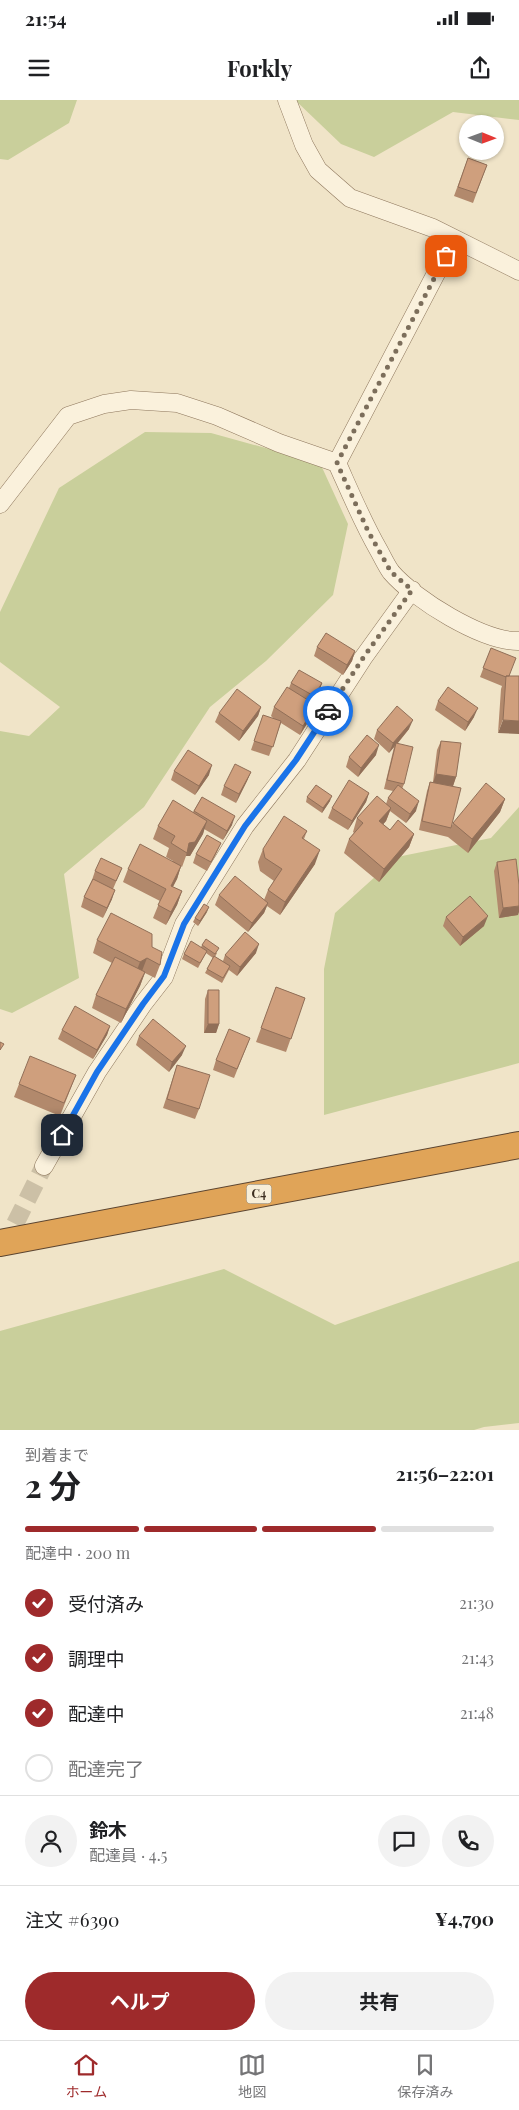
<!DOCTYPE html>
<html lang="ja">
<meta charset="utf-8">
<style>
body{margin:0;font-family:"Playfair Display","Noto Sans JP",serif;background:#f2f2f2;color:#202124;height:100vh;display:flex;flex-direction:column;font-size:19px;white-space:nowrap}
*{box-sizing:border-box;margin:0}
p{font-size:16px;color:#757577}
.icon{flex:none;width:28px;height:28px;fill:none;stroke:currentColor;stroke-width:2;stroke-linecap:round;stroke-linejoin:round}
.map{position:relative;height:1330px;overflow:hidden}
.sheet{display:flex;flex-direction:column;background:#fff;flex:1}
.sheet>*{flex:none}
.needle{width:32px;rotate:91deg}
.tools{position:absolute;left:459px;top:15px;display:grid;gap:10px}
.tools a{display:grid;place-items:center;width:45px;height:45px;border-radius:50%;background:#fff;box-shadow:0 1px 4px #0004;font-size:25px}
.pin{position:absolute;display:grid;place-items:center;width:42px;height:42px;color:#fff;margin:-21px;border-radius:10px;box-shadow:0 2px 8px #0006}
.courier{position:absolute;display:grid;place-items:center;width:50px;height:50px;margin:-25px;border:4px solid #1a73e8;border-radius:50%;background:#fff;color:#222;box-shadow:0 1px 6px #0007}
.headline em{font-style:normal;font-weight:700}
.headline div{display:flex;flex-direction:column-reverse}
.headline{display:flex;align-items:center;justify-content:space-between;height:85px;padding:0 25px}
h1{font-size:32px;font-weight:700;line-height:38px}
.bar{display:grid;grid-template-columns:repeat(4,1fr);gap:8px 5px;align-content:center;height:60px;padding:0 25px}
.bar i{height:6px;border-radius:4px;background:#e0e0e0}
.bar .active{background:#9e2a2b}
.bar p{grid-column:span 4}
.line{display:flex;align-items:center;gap:12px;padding:0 25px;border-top:1px solid #e0e0e0}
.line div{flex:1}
.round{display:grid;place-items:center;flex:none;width:52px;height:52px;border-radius:26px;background:#f2f2f2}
ol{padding:0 25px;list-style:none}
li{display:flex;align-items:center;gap:15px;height:55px}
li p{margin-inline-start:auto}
li .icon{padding:5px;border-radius:50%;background:#9e2a2b;color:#fff;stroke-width:4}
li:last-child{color:#757577}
li i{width:28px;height:28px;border:2px solid #e0e0e0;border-radius:50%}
.button{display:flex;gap:10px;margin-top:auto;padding:10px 25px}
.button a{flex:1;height:58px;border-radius:30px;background:#9e2a2b;color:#fff;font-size:20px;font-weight:700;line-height:58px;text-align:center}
.button a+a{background:#f2f2f2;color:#202124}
.status{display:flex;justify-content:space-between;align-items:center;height:35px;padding:0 25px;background:#fff;direction:ltr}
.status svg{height:14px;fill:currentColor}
header{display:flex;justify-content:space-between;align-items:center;height:65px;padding:0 25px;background:#fff;font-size:22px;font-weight:700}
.tab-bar{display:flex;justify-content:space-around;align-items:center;height:70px;border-top:1px solid #e0e0e0;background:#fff;font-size:14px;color:#757577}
.tab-bar a{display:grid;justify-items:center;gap:2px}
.tab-bar .active{color:#9e2a2b}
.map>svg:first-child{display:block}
.green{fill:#c9cf9b}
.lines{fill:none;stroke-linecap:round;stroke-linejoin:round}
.minor-tunnel{stroke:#ccc0a6;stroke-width:18;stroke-dasharray:18 9;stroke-linecap:butt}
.minor-casing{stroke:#8d765c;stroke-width:19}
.highway-casing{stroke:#5b4430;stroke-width:28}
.minor{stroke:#faf1dc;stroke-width:18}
.highway{stroke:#e0a458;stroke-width:26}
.wall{fill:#b2896c}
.shaded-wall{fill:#916f58}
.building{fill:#cf9f7d;stroke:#916f58}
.done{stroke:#7c6e5b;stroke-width:5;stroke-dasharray:0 9}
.route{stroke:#1a73e8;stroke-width:6}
.labels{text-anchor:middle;stroke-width:4.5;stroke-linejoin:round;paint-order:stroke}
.shield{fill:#f7eed8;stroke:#756857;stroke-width:1}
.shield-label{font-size:12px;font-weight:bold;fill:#3d2e20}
</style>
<div class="status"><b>21:54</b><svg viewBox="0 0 49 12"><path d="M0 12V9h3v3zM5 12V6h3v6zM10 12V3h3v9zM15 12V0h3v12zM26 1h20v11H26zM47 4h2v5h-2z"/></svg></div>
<header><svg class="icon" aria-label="menu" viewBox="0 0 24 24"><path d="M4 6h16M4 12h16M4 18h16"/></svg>Forkly<svg class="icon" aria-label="share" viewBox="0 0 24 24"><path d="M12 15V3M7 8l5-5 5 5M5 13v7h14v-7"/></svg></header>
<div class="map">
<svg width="519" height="1330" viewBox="0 0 519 1330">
<rect width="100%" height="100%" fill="#f0e4c8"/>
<!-- green -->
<path class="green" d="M0,0h77l-8,23 -61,37 -8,-1z
M295,0h224v20l-66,-8 -79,45 -33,-13z
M145,332l66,1 109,30 28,61 -15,71 -67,66 -56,46 -66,100 -80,67 15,104 -67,35 -12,-4v-278l29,5 31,-29 -60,-45v-50l59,-124z
M519,707v256l-195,52v-146l11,-56 62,-56 94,-19z
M519,1161v162l-35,4 -10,3h-474v-99l224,-62 111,56z"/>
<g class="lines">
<!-- minor-tunnel -->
<path class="minor-tunnel" d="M3,1148l41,-82"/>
<defs>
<path id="minor" d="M287,0l17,45 14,25 32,28 83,30 86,43
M337,363l117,-224
M0,404l68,-88 36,-12 27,-4 46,3 40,13 62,27 58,20c13,29 25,58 41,86 4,7 8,16 13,23 23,27 92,70 128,69
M44,1066l53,-94 46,-68 21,-27 20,-53 61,-98 52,-66 66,-102 49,-68"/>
<path id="highway" d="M0,1143l519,-98"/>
</defs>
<!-- minor casing -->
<use href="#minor" class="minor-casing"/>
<!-- highway casing -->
<use href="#highway" class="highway-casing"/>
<!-- minor -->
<use href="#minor" class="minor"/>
<!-- highway -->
<use href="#highway" class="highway"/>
</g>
<!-- wall -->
<path class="wall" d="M468,58l19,7 -14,38 -19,-7z
M317,547l38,4 -3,10 -9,14 -29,-19z
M491,548l19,28h9l-21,57 3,-44 1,-3 -22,-9z
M291,583h31l-3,9 -6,11v11l-13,21 -19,-12 -12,33 -18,-6 12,-35 11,4 -3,-3 3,-9 15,-19z
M438,601l36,16 -9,14 -30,-21z
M261,607l-3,9 -19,25 -24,-19 4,-9z
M409,629l-11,14 6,41 -2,5 14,22 -10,12 -16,-12 -4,10 -3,3 7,6 24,4 -5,13 -30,35 -35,-29 5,-14 5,-6 -1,-1 4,-14 29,-14 2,-6 5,-7 -9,-2 10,-42 -5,6 -15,-14 3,-9z
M441,641l15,36 -3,9 -2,42 2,-5 52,-24 -5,13 -32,41 -20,-16 -29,-7 8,-39 3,-9h3l4,-32z
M376,655l-18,22 -12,-10 3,-10z
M174,671l35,4 -14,20 -24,-15z
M251,672l-4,9 -11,22 -15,-8 3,-9z
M369,693l-3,9 -18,28 -20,-12 4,-10z
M202,697l30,28 -9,15 -19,-11 -1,5 -13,22h-4l-4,11 -1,-1 -4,13 -4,8 9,4 -5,14 -11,20 -13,-7 7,-17 -37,-19 5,-13 45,-8 -7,-4 3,-9 -16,-9 5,-13 35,-14z
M307,697l23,4 -8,12 -16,-11z
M307,731l-3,8 11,25 -35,51 -13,-9 -3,7 -16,19 -33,-27 4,-10 45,5 4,-10 6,-9 -14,-10 -2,-9 5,-13z
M221,743l-4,9 -10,19 -14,-8 3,-9z
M497,762l21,53 -19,3 -5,-47z
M122,768l-9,21 -1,10 -9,19 -22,-11 3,-10 8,-17 3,-9z
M207,812l-9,14 -5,-4 2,-4z
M446,817l38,9 -24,20 -17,-20z
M97,840l55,7 8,18 -5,13 -10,-5 -5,13 -19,37 -29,-15 4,-13 16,-32 -19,-10z
M202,845l15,8 -2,4 8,4 2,-6 31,-2 -19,23 -8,-6 -7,13 -17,-10 8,-15 -7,-5 -8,15 -16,-9 2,-5 17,-7z
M276,887l29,11 -19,54 -30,-10z
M208,890l11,34 -3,9h-12l1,-34z
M110,926l-3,9 -14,24 -35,-20 4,-9z
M139,936l43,19 -13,17 -33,-27z
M250,938l-16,40 -21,-8 3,-10z
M177,965l22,44 -4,10 -32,-11z
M76,975l-16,41 -46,-19 5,-13z"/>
<!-- shaded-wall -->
<path class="shaded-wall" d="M355,551l-3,10 -9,14 4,-10z
M322,583l-3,9 -8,14 3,-10z
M316,605l-3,9 -13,21 3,-9z
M261,607l-3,9 -19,25 4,-10z
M478,608l-4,9 -9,14 3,-9z
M413,620l-4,9 -14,17 1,-3 -2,4 -5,6 4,-10z
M503,620l16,1v13l-21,-1z
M379,645l-3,10 -18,22 3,-9z
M212,665l-3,10 -14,20 4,-9z
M251,672l-4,9 -11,22 3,-9z
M436,674l20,3 -3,9 -20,-3z
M369,693l-3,9 -18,28 4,-9z
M332,696l-2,5 -8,12 1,-5z
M505,699l-5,13 -32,41 4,-14z
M419,701l-3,10 -10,12 4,-9z
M391,708l-5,13 -12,14 5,-14z
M235,716l-3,9 -9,15 4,-9z
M207,721l-4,13 -13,22h-4l3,-13z
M414,734l-5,13 -30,35 5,-13z
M320,750l-5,14 -35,51 5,-13z
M181,766l-4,13 -11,20 5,-13z
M115,790l-3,9 -9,19 4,-10z
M182,791l-5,14 -11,20 5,-13z
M268,803l-4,10 -16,19 4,-9z
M519,806v6l-1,3 -19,3 4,-10z
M209,807l-2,5 -9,14 2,-5z
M488,816l-4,10 -24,20 3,-9z
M259,844l-3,9 -19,23 3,-9z
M147,858l-5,13 -7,4 5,-13z
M145,872l-5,14 -19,37 5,-14z
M208,924h11l-3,9h-12z
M110,926l-3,9 -14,24 4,-9z
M186,946l-4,9 -13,17 3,-10z"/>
<!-- building -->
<path class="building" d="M468,58l19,7 -11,28 -18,-6z
M326,533l29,18 -8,14 -30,-18z
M491,548l25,10 -7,18h-3v1l-23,-9z
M299,570l23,13 -8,13 -23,-13z
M506,576h13v45l-16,-1z
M287,587l29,18 -13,21 -29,-19z
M448,587l30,21 -10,14 -30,-21z
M237,589l24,18 -18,24 -24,-18z
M397,606l16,14 -20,23 -16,-13z
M263,615l18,6 -8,26 -19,-6z
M367,635l12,10 -18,23 -12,-11z
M441,641l20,2 -5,34 -20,-3z
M396,643l17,4 -9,37 -17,-4z
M188,650l24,15 -13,21 -25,-15z
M235,664l16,8 -12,22 -15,-8z
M349,680l20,13 -17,28 -20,-13z
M430,682l31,6 -10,40 -29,-7z
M486,683l19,16 -33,40 -19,-16z
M316,685l16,11 -9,12 -16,-11z
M398,685l21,16 -9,13 -22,-16z
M377,696l14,12 -12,13 11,9 8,-10 16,14 -30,35 -35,-30 14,-16 -6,-5z
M202,697l33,19 -8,15 -33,-20z
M173,700l34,21 -12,21 -6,1 -2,10 -16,-10 4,-7 -17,-10z
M284,716l23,15 -5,7 18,12 -35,52 -17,-12 14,-21 -17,-11 -2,-9z
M207,735l14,8 -10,19 -15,-8z
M140,744l41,22 -10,20 11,5 -11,21 -13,-7 8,-16 -38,-20z
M101,758l21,10 -6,13 -21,-10z
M516,759l3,26v21l-16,2 -6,-46z
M235,776l33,27 -16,20 -33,-28z
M93,779l22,11 -8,18 -23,-11z
M470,796l18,20 -25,21 -17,-20z
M204,804l5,3 -9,14 -5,-3z
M111,813l41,21v13l10,5 -2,13 -13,-7 -7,4 -43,-22z
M245,832l14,12 -19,23 -15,-12z
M206,839l13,9 -4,6 -13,-9z
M191,841l16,10 -7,12 -16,-9z
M214,856l16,10 -7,12 -16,-9z
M115,857l30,15 -19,37 -30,-14z
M276,887l29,11 -14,41 -30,-11z
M208,890h11v34h-11z
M75,906l35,20 -13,24 -35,-20z
M153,919l33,27 -14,16 -33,-26z
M229,929l21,9 -13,31 -21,-9z
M0,942l4,2 -4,6z
M30,956l46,19 -12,28 -45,-19z
M177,965l33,10 -11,34 -32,-10z"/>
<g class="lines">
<!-- done -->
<path class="done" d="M328,611l35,-53 49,-68 -21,-18 -23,-41 -31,-68 109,-207"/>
<!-- route -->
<path class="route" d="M62,1035l35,-63 46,-68 21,-28 20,-52 61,-98 51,-66 32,-49"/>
</g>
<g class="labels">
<!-- shield labels -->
<rect class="shield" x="246.5" y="1084.5" width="25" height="19" rx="4"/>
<g class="shield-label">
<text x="259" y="1098">C4</text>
</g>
</g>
</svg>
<div class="tools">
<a><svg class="needle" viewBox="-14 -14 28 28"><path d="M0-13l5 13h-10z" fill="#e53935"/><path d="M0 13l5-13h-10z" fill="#757577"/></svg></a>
</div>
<div class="pin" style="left:446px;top:156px;background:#ea580c"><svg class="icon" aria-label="bag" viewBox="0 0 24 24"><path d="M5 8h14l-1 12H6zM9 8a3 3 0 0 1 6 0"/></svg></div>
<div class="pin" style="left:62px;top:1035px;background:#1f2937"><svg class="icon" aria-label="home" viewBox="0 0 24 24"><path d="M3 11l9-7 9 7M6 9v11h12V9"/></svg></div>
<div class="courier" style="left:328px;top:611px"><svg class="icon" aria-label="car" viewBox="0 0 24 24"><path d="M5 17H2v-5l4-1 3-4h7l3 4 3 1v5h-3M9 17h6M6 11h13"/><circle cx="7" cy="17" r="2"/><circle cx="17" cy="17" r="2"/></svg></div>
</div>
<section class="sheet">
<div class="headline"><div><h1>2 分</h1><p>到着まで</p></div><em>21:56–22:01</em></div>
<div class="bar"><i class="active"></i><i class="active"></i><i class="active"></i><i></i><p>配達中 · 200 m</p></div>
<ol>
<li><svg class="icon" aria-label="check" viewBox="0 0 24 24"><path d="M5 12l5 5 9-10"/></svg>受付済み<p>21:30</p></li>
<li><svg class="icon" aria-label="check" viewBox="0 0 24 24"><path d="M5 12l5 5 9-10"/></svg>調理中<p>21:43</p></li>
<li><svg class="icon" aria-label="check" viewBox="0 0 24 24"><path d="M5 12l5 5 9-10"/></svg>配達中<p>21:48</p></li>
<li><i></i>配達完了</li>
</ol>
<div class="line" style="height:90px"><a class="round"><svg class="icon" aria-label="person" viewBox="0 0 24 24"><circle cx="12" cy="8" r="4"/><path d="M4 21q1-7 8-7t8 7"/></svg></a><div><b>鈴木</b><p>配達員 · 4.5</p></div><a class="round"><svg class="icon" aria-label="chat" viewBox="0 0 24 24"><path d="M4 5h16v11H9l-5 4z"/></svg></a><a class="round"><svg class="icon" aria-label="phone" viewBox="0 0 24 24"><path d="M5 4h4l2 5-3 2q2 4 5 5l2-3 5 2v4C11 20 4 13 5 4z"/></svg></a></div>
<div class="line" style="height:65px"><div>注文 #6390</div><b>¥4,790</b></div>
<div class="button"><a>ヘルプ</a><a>共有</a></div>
</section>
<nav class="tab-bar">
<a class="active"><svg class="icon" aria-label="home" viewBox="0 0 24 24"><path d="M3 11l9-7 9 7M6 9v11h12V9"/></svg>ホーム</a>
<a><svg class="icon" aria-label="map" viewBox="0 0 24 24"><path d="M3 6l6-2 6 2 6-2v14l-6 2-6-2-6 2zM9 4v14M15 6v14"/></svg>地図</a>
<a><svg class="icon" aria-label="saved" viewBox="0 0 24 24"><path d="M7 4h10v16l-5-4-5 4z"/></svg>保存済み</a>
</nav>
